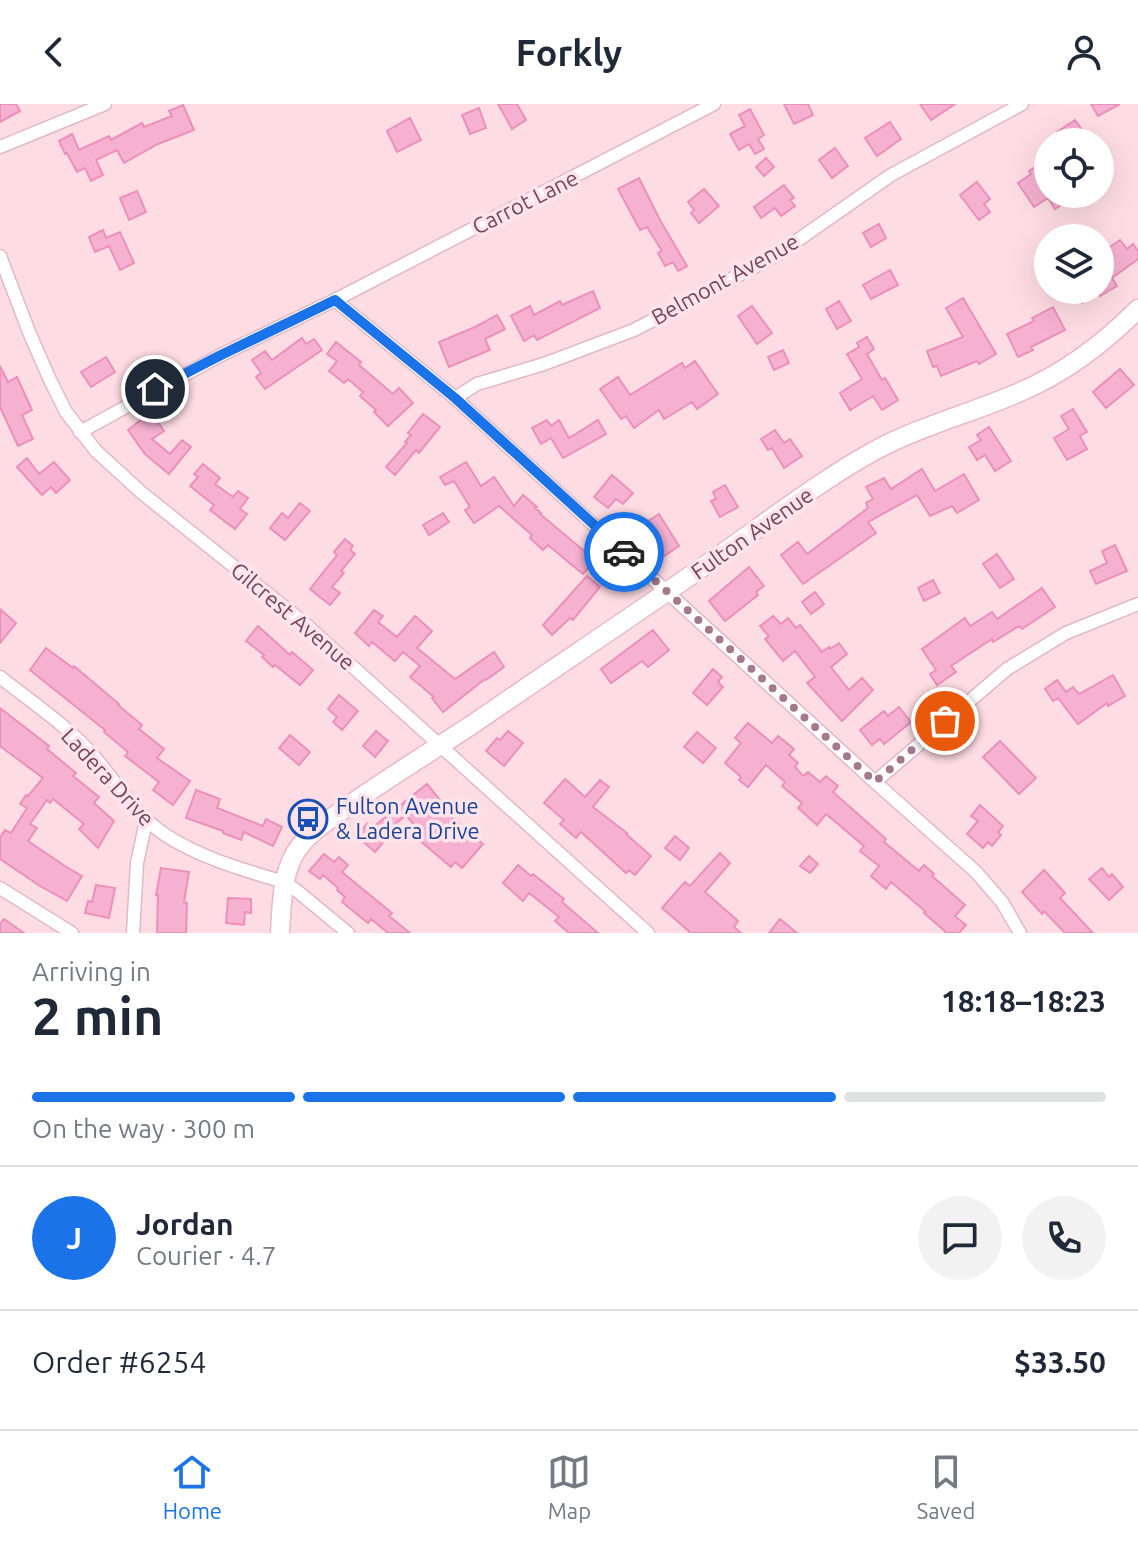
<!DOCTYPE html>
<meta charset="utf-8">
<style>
body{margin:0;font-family:Ubuntu,sans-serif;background:#f2f2f3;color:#1f2937;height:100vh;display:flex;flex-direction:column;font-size:30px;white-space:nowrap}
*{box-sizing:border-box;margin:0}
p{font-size:26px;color:#747a83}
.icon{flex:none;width:44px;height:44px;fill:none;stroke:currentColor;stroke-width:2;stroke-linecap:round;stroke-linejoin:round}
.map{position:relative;height:829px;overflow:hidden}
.drawer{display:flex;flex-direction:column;background:#fff;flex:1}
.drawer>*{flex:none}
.fabs{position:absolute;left:1034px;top:24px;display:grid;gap:16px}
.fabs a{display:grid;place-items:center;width:80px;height:80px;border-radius:50%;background:#fff;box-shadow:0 8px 32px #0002;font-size:40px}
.pin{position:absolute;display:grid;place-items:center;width:68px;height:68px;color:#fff;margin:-34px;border:4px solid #fff;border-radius:50%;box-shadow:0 2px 8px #0007}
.courier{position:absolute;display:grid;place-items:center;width:80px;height:80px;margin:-40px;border:6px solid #1a73e8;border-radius:50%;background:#fff;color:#222;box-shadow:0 2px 10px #0007}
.overview em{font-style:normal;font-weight:700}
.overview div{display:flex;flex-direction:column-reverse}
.overview{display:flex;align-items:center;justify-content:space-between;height:136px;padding:0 32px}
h1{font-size:52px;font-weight:700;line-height:60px}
.bar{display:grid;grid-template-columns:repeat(4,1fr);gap:12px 8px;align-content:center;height:96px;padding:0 32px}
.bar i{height:10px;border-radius:6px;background:#e0e1e3}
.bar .on{background:#1a73e8}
.bar p{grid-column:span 4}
.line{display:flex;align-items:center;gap:20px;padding:0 32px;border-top:2px solid #e0e1e3}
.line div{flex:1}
.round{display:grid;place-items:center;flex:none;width:84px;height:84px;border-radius:42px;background:#f2f2f3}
header{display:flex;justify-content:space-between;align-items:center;height:104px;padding:0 32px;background:#fff;font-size:36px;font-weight:700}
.tab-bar{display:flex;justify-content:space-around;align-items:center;height:112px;border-top:2px solid #e0e1e3;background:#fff;font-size:22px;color:#747a83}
.tab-bar a{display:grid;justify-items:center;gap:4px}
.tab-bar .on{color:#1a73e8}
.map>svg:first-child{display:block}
.building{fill:#f6b1d1;stroke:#ea90bb;stroke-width:2}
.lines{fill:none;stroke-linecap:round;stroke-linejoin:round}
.street-casing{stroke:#e2b8c8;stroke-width:15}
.secondary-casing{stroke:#eab7cb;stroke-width:21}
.street{stroke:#fff;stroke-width:12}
.secondary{stroke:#fff;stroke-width:18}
.done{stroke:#a5798c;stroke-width:8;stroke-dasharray:0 14.4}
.route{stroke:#1a73e8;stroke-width:10}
.labels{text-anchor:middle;stroke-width:7;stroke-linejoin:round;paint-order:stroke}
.street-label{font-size:22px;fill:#75435c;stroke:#ffe4eb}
.transit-label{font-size:22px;fill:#164399;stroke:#ffe4eb;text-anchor:start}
</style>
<header><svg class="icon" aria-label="back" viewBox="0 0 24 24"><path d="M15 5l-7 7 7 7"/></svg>Forkly<svg class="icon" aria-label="person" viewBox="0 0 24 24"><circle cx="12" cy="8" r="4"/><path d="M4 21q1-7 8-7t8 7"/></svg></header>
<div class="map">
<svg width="1138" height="829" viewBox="0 0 1138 829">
<rect width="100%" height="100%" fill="#fedce4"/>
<!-- building -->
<path class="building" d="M0,0h16l4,7 -20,11z
M498,0h19l9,16 -14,9z
M784,0h24l5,11 -19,9z
M920,0h35l-24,16z
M1091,0h29l-22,12z
M183,1l11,25 -36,14 -34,19 -7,-13 -21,10 7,15 -12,6 -6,-13 -8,4 -10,-19 -2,1 -6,-13 13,-7 7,16 30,-14 2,4 31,-17 2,4 28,-11 -3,-5z
M479,4l7,20 -16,6 -8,-19z
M750,5l14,26 -6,4 6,10 -9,5 -6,-10 -10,6 -9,-16 15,-8 -6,-11z
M410,14l11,22 -24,12 -10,-21z
M1075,16l16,22h-27l-7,-10z
M890,18l11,17 -24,17 -12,-18z
M835,44l13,18 -16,12 -13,-18z
M766,54l8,9 -10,9 -8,-9z
M1048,55v35h30l-23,15 -7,-11 -14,9 -16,-24 13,-9 -2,-3z
M639,74l21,42 27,46 -9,5 -5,-9 -8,4 -7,-13 4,-2 -15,-24 -7,3 -22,-41z
M977,78l13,17 -6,5 6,8 -11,8 -19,-25z
M784,81l10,13 -4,2 5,6 -14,10 -6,-8 -14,10 -7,-11z
M704,85l15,17 -20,17 -8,-10 3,-3 -6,-8z
M137,87l9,21 -17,8 -9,-22z
M879,120l7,14 -15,9 -8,-14z
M103,126l3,8 14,-6 14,31 -14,7 -11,-24 -14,6 -6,-15z
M1120,136l7,9 6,-5 5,7v8l-26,19 5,8 -17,10v-5l-18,12 -8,-13h26v-36z
M890,166l8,15 -27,14 -8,-14z
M593,187l7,17 -63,32 -3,-5 -10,6 -13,-25 19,-10 4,9 26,-14 2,4z
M963,194l33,56 -17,10 -2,-3 -36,15 -4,-10 -4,1 -6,-16 36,-14 -17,-29z
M839,197l12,20 -14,8 -11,-20z
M752,202l20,27 -15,11 -19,-28z
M1053,203l12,23 -34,17 2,3 -15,7 -11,-23 27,-13 -2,-3z
M497,211l8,14 -20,10 5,11 -41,17 -10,-25 36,-15z
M867,233l7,12 -7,5 15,26 3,-2 13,22 -16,10 -9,-14 -23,14 -10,-17 22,-14 -15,-25 12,-7 -2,-4z
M302,234l4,6 8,-5 8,11 -57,39 -9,-12 5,-4 -9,-13 13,-9 7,9z
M336,238l25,20 -2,3 34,29 6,-6 14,15 -25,23 -14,-14 2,-2 -16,-14 3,-4 -15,-13 -4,4 -15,-12 8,-10 -10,-7z
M783,246l6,13 -15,7 -6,-13z
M106,253l9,15 -24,15 -10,-15z
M695,257l23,33 -21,15 -5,-7 -28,17 -5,-9 -25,18 -8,-12 -5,3 -21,-30 18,-12 12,18 52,-32 3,5z
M0,262l8,16 9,-5 15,33 -10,5 11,24 -15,7 -18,-39z
M1120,265l14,16 -28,23 -13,-16z
M1073,305l14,23 -7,4 7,13 -20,11 -13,-22 15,-9 -8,-13z
M151,308l13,19 -12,8 18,15 12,-14 9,7 -22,27 -24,-20 -17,-24z
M423,310l17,13 -21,26 -3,-3 -21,25 -9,-8 21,-24 -2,-1 6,-7 -3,-2z
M547,316l4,6 8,-6 10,18 29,-18 8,14 -43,24 -12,-20 -10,6 -9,-16z
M989,323l22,34 -16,10 -10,-16 -8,5 -8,-13 12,-7 -4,-5z
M775,326l9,13 6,-4 12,17 -18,12 -12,-20 -4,2 -7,-11z
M27,354l12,16 15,-12 16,18 -14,13 -5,-6 -9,8 -25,-28z
M466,358l15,24 13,-9 20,29 9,-11 14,12 -2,1 6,5 -1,1 55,46 -12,14 -35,-29 -5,5 -13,-12 2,-3 -33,-29 -25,17 -9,-13 5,-3 -16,-26 -9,4 -5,-8z
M203,360l17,14 -5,6 18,13 5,-6 10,7 -8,11 7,5 -12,15 -25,-19 4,-5 -24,-19 8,-9 -4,-3z
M922,365l13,22 29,-17 15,26 -22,13 -5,-7 -22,10 -13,-21 -49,27 8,11 -73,51 -22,-29 17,-13 9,12 61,-46 -2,-5 7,-4 -7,-12 18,-9 7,11z
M612,371l21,18 -10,11 -7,-5 -8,9 -14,-11z
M725,381l13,22 -18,10 -9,-16 5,-2 -3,-7z
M300,399l10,8 -25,29 -15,-12 12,-15 6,5z
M443,409l6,9 -20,13 -6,-10z
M659,410l20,32 -15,10 -20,-32z
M345,435l8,7 -3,4 5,4 -14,17 3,2 -12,14 8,6 -10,12 -20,-16 27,-34 -3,-3z
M1115,441l12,26 -31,13 -6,-13 17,-8 -5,-12z
M997,450l17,25 -14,9 -17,-24z
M749,463l15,19 -8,6 2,3 -33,26 -16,-20z
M587,472l13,11 -27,33 -3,-2 -18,17 -9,-10z
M933,476l7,13 -16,8 -6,-13z
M1042,484l13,19 -33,22 -3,-3 -26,16 -1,-3 -41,27 5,6 -19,13 -7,-11 6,-4 -14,-21 43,-31 5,8 22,-14 5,7z
M815,488l9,12 -13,10 -9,-12z
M0,505l16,14 -16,20z
M374,506l9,6 -5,6 19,15 18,-21 17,15 -15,17 38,31 39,-27 10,15 -18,13 -1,-1 -42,33 -11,-14 2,-1 -24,-20 10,-11 -17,-14 -8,9 -23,-19 -3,4 -14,-13z
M773,512l8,8 7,-6 8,10 4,-3 22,27 7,-5 1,2 9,-6 8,11 -16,13 18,23 13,-12 11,12 -31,31 -35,-38 8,-6 -20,-26 -12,10 -18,-22 4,-3 -9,-10z
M258,522l32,29 2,-3 21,18 -13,15 -25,-20 -2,2 -11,-10 2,-2 -18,-14z
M653,526l16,20 -21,17 -6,-6 -31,22 -10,-14z
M46,544l27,20 1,-2 45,38 -1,1 24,20 -3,4 25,20 -7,9 33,23 -17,24 -20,-15 6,-8 -34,-26 3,-4 -24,-20 1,-2 -75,-60z
M713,565l9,8 -4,5 5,5 -16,18 -14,-12z
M1113,571l12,21 -17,10 -1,-3 -29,21 -20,-26 -5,3 -8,-12 12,-9 9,12 7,-5 6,7z
M339,591l19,16 -16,19 -9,-8 4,-5 -9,-8z
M899,603l12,15 -27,22 -4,-5 -8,6 -12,-15 24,-19 4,5z
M0,604l49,38 -2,3 29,24 -3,3 26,21 -5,6 20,18 -16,27 -19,-19 5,-5 -31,-25 -3,4 -3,-3 -17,24 7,4 -9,13 37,25 17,10 -15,25 -27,-15 -40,-27v-21l5,-8 6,3 16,-25 -7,-4 6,-9 2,1 15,-18 -43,-32z
M748,619l24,20 6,-7 16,13 -5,6 9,8 -3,4 8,9 5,-4 12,10 6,-6 12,10 -5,6 53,47 -2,3 35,29 5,-6 10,9 -2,2 33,29 -10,11 11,9 -7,8h-12l-23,-20 1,-2 -34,-29 -5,7 -15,-13 8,-10 -19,-15 4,-5 -38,-32 -9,11 -19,-17 4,-5 -20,-17 3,-4 -19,-17 -18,22 -9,-7 2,-3 -16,-14 16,-20 -6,-5z
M376,627l12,10 -13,16 -12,-11z
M508,627l15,12 -19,23 -18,-15 11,-13 3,2z
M697,628l19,16 -13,15 -19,-16z
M290,631l20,17 -11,13 -20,-17z
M1000,637l36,37 -17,16 -36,-37z
M565,675l20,18 15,-17 9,7 -16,20 34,26 -1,1 25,22 -16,19 -6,-5 -3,3 -45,-41 -5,6 -16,-14 4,-4 -20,-17z
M427,680l13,16 -4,4 47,40 -21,24 -7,-6 -4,5 -34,-29 4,-5 -15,-18 -19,16 3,3 -15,18 -18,-16 10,-12 5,4z
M196,686l24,9 -3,9 46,18 3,-7 16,8 -9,19 -29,-14 -3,8 -18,-7v-2l-37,-13z
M980,701l23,21 -5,6 3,3 -9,11 -4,-4 -5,6 -16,-14 11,-13 -7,-5z
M675,732l14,12 -9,12 -15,-12z
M720,749l10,10 -25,29 33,29 -4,6 7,6h-50l-29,-25 23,-26 5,4z
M324,750l10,8 5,-5 9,8 -6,7 50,41 -3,3 21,17h-22l-17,-14 -3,4 -26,-21 3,-5 -8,-7 1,-2 -15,-13 -3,4 -11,-8z
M809,752l9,8 -8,9 -10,-7z
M518,761l13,11 2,-2 31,25 -2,3 36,31h-29l-14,-12 4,-4 -30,-24 -6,8 -20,-18z
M161,764l28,4 -5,30 3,1 -1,30h-29l1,-38h-2z
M1102,764l7,9 3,-3 11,13 -14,13 -20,-21z
M1044,766l21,23 -5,5 33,35h-28l-21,-22 -2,3 -20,-22z
M96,781l19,3 -6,30 -24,-5 3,-12 4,1z
M228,794l23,1v14l-6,-1 -1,13 -18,-2z
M4,815l20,14h-24v-9z
M780,815l17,14h-28z"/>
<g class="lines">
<defs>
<path id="street" d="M0,43l105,-43
M0,152l29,76 21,48 16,32 30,39 46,42 160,128 346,312
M335,196l379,-196
M455,294l22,-14 67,-20 90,-34 126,-66 18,-10 113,-79 131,-71
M80,328l141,-77 114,-55 120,98 420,384 101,90 26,30 18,31
M0,573c29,23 66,48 90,75 25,27 44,62 74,82 36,24 80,36 120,48l12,8 52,43
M875,678l132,-113 59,-36 72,-29
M0,784l72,45
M133,829l4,-70 9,-42"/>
<path id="secondary" d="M280,829c2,-29 1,-63 20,-87 13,-17 34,-29 51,-42 40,-28 81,-53 122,-80 80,-55 161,-109 240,-164 53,-37 105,-78 161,-109 46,-25 98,-38 146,-59 45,-19 84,-49 118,-83"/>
</defs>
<!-- street casing -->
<use href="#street" class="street-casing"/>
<!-- secondary casing -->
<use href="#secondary" class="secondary-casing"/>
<!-- street -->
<use href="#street" class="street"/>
<!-- secondary -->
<use href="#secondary" class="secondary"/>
</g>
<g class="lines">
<!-- done -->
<path class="done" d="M624,448l251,230 70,-61"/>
<!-- route -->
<path class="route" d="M155,285l66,-34 114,-55 120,98 169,154"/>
</g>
<!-- icons -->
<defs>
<symbol id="bus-ring" viewBox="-11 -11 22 22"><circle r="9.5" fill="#ffe4eb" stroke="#1a4fb4" stroke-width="1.5"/><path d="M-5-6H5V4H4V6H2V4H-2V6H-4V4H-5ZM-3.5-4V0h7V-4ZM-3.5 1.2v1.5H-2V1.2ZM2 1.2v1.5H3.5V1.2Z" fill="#1a4fb4"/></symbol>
</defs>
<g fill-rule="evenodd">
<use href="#bus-ring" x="286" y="693" width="44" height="44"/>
</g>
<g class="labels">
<!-- street labels -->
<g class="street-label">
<text transform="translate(525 98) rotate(-27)" y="8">Carrot Lane</text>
<text transform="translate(725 175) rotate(-29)" y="8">Belmont Avenue</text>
<text transform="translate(752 429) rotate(-35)" y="8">Fulton Avenue</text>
<text transform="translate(293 512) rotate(40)" y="8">Gilcrest Avenue</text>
<text transform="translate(108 673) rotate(47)" y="8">Ladera Drive</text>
</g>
<!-- transit labels -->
<g class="transit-label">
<text x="336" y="710">Fulton Avenue<tspan x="336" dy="25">&amp; Ladera Drive</tspan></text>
</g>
</g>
</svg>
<div class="fabs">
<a><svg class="icon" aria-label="locate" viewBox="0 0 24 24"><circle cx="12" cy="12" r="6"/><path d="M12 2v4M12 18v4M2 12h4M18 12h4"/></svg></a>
<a><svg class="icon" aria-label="layers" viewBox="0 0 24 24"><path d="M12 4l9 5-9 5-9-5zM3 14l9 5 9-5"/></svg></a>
</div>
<div class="pin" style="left:945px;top:617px;background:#ea580c"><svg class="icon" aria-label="bag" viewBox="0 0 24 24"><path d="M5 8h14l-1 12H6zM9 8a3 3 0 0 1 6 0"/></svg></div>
<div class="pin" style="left:155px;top:285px;background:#1f2937"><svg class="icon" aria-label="home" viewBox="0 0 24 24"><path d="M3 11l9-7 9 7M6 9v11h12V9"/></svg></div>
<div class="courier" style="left:624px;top:448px"><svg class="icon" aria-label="car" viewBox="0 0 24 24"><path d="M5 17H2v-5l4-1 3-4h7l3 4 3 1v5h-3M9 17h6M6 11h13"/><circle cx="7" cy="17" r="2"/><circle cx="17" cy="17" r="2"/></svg></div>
</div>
<section class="drawer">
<div class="overview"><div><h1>2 min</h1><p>Arriving in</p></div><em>18:18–18:23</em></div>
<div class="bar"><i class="on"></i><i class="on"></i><i class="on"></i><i></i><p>On the way · 300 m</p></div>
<div class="line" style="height:144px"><b class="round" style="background:#1a73e8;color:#fff">J</b><div><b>Jordan</b><p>Courier · 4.7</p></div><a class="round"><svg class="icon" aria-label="chat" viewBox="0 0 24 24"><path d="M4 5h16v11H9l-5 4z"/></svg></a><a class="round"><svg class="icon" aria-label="phone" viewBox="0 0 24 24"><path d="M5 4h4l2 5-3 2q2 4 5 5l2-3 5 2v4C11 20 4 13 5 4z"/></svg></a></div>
<div class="line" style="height:104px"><div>Order #6254</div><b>$33.50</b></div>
</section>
<nav class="tab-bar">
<a class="on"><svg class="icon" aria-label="home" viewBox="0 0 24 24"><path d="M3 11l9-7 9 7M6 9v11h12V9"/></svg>Home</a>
<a><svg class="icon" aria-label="map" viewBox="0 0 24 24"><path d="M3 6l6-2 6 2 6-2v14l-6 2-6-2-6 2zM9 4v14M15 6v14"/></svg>Map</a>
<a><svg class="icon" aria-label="saved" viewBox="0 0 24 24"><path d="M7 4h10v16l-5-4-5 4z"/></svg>Saved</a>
</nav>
